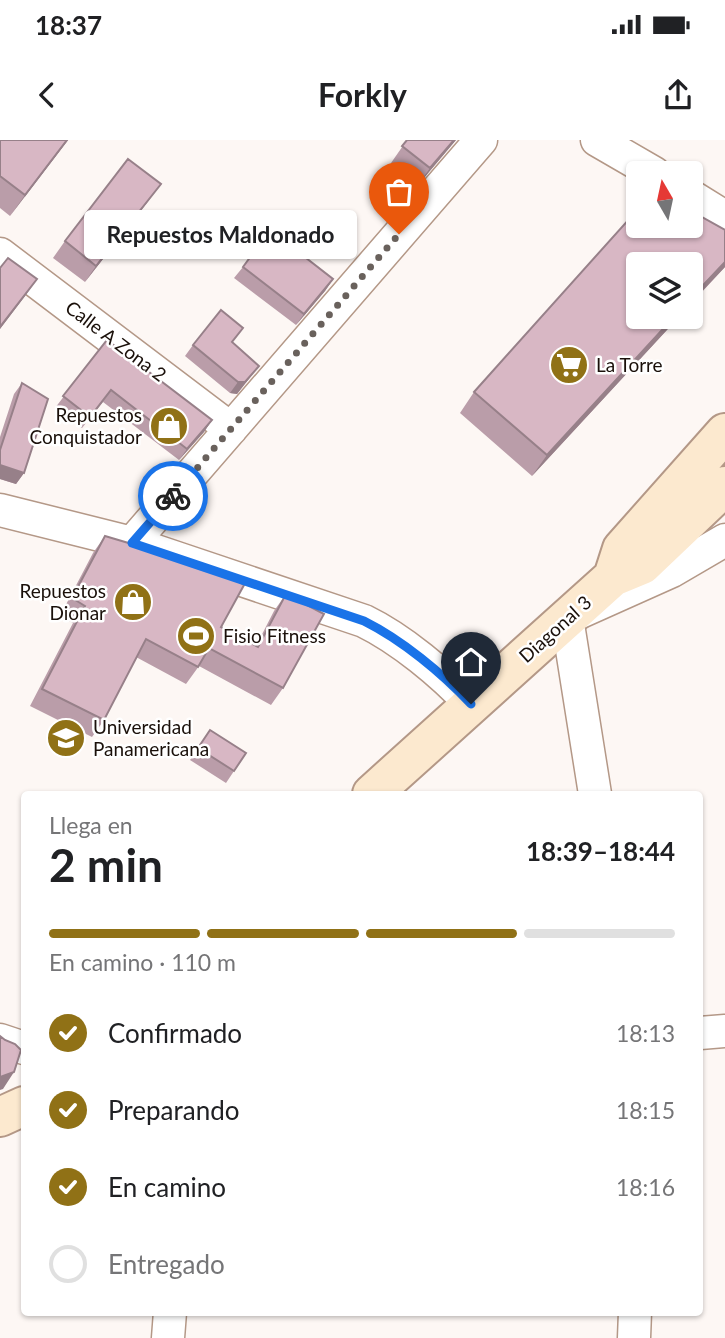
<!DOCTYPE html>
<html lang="es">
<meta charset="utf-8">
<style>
body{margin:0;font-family:Lato,sans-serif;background:#f6f6f6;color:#202124;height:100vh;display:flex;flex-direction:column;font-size:26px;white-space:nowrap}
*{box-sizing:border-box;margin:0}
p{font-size:23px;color:#757577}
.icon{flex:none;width:38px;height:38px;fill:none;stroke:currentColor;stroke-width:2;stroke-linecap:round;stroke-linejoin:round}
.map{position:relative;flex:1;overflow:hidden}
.details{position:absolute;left:21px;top:651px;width:682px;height:525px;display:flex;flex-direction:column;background:#fff;border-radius:7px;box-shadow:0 2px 5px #0004}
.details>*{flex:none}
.needle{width:46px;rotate:351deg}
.controls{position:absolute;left:626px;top:21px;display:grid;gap:14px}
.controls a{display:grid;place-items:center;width:77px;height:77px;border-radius:7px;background:#fff;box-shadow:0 2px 5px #0004;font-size:35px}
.pin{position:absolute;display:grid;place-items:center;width:60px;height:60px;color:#fff;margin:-72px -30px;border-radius:50% 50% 50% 0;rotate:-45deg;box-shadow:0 0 7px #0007}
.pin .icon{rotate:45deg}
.courier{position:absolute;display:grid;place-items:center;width:70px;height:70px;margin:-35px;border:5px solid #1a73e8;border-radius:50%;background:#fff;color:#222;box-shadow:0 2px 9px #0007}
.bubble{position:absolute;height:49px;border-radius:7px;background:#fff;box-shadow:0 2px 5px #0004;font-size:23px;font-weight:700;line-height:49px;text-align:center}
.summary em{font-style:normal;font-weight:700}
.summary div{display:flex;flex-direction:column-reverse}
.summary{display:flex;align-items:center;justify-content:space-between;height:119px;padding:0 28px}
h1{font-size:46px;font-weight:700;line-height:52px}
.bar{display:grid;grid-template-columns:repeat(4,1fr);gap:10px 7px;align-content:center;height:84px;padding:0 28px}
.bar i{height:9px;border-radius:5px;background:#e0e0e0}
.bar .on{background:#907116}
.bar p{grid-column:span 4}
ol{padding:0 28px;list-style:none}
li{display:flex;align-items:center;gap:21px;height:77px}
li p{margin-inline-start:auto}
li .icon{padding:7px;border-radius:50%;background:#907116;color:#fff;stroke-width:4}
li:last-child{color:#757577}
li i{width:38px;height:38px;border:4px solid #e0e0e0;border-radius:50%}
.status{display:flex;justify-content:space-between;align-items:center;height:49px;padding:0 35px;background:#fff;direction:ltr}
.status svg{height:19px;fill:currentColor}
header{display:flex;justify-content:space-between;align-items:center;height:91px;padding:0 28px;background:#fff;font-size:32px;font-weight:700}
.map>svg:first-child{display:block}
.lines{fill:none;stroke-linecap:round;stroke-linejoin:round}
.street-casing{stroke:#b49887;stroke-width:35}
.secondary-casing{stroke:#b49887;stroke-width:42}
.street{stroke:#fff;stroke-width:32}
.secondary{stroke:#fce9cf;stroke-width:38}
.wall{fill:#ba9da9}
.shaded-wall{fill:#978089}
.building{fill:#d8b7c4;stroke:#978089;stroke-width:2}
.done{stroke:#69615c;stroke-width:7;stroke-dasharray:0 12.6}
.route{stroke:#1a73e8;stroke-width:9}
.labels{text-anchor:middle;stroke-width:5;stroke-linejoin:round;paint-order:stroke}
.street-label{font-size:19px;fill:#1a100a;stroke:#fff}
.poi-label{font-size:19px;fill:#1a100a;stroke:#fff;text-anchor:start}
</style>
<div class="status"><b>18:37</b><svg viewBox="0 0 49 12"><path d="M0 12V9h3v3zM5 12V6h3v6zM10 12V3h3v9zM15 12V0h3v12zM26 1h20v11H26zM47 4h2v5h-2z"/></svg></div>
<header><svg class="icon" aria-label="back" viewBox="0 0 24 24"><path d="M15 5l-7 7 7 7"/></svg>Forkly<svg class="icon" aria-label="share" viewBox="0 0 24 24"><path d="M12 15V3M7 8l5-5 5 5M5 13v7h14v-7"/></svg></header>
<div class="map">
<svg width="725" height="1198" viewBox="0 0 725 1198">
<rect width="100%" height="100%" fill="#fdf7f4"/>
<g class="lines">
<defs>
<path id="street" d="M597,0l57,33
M691,56l34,21
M0,114l231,175
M0,370l132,33 232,78c37,18 79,53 107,83
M132,403l349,-403
M595,654l-28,-176 105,-47 53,-31
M700,893l25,-2
M0,900l24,8
M168,1198l2,-26
M634,1198l1,-26"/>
<path id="secondary" d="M613,437l9,-28 103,-116
M372,654l241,-217 29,-12 83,-79
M0,977l24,-11"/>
</defs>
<!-- street casing -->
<use href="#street" class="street-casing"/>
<!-- secondary casing -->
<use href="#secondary" class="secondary-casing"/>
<!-- street -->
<use href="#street" class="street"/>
<!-- secondary -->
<use href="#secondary" class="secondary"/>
</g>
<!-- wall -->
<path class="wall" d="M0,0h68l-58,76 -10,-8z
M407,0h49l-38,45 -27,-22z
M149,60l-64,82 -32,-24 12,-17z
M725,90v37l-193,209 -72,-63 14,-21z
M271,114l62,25 -8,12 -29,34 -62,-47 9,-11z
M107,200l105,80 -8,12 -25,28 -76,-58 -21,26 -27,-20z
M232,203l27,23 -22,28 -7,-1 -45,-37 8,-11z
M22,243l2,90 -8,11 -16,-5v-42l14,-43z
M105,396l116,91 35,19 18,-35 12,-17 -3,94 -12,17 -72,-39 -13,18 -50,-27 -32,63 -12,17 -62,-31 43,-83 -13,-7 33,-63z
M210,590l24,41 -8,12 -36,-23z"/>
<!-- shaded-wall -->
<path class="shaded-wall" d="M67,0h1l-58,76 15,-21z
M454,0h2l-38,45 12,-17z
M161,44l-12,16 -64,82 11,-16z
M725,122v5l-34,36v-5z
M37,139l-12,17 -25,33v-2z
M333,139l-8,12 -29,34 8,-11z
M674,177h5l-147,159 15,-21z
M259,226l-22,28 -7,-1 8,-11z
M212,280l-8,12 -25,28 8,-11z
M0,325l24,8 -8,11 -16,-5z
M14,932l-11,17 -3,1v-13z"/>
<!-- building -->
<path class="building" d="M0,0h67l-42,55 -25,-19z
M407,0h47l-24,28 -28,-22z
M128,19l33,25 -65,82 -31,-25z
M639,68v18h52v-15l34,19v32l-34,36v-34h-52v53h35l-127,138 -73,-63z
M283,100l50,39 -29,35 -61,-47 16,-22 12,9z
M8,118l29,21 -37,48v-59z
M221,170l22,18 -11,14 27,24 -14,16h-7l-45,-37z
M107,200l105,80 -25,29 -76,-59 -21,27 -27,-21z
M22,243l26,16 -24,74 -24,-8v-15z
M105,396l114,34 25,15 -23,42 37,20 28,-53 38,20 -41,74 -74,-40 -11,19 -52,-28 -42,81 -62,-31 43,-83 -13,-8z
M210,590l36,23 -12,18 -36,-23z
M0,896l5,4 10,4 6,6 -7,22 -14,5z"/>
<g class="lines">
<!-- done -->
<path class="done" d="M173,356l226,-262"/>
<!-- route -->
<path class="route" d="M173,356l-41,47 232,78c38,19 78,52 107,83"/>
</g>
<!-- icons -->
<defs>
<symbol id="supermarket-disc" viewBox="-11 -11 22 22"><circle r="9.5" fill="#907116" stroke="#fff"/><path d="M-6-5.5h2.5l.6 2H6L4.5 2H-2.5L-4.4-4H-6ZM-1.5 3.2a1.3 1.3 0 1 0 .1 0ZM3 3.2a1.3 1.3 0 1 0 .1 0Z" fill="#fff"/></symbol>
<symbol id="shop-disc" viewBox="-11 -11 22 22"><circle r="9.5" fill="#907116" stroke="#fff"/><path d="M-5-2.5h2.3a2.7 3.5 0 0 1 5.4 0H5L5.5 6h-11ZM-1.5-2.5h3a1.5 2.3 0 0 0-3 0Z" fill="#fff"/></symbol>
<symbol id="stadium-disc" viewBox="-11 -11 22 22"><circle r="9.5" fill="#907116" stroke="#fff"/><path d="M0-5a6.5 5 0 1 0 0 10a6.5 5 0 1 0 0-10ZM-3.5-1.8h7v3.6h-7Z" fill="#fff"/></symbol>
<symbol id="university-disc" viewBox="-11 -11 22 22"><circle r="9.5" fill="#907116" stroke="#fff"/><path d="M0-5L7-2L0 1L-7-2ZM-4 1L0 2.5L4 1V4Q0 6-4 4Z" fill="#fff"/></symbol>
</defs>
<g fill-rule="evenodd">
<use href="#supermarket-disc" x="547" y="203" width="44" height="44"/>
<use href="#shop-disc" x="147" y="264" width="44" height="44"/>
<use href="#shop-disc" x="111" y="440" width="44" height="44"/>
<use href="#stadium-disc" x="174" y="474" width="44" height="44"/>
<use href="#university-disc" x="44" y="576" width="44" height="44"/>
</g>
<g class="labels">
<!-- street labels -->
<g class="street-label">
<text transform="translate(116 201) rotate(37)" y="7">Calle A Zona 2</text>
<text transform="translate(555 489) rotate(-42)" y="7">Diagonal 3</text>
</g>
<!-- poi labels -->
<g class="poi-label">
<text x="596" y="232">La Torre</text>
<text x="142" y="282" text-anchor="end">Repuestos<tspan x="142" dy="22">Conquistador</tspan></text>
<text x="106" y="458" text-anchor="end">Repuestos<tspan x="106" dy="22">Dionar</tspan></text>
<text x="223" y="503">Fisio Fitness</text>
<text x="93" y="594">Universidad<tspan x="93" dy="22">Panamericana</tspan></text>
</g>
</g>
</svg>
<div class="controls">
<a><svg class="needle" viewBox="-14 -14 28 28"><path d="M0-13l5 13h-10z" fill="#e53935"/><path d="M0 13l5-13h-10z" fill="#757577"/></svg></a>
<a><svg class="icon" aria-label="layers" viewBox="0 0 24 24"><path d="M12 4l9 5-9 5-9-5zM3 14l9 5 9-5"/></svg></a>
</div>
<div class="pin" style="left:399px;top:94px;background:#ea580c"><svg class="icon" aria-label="bag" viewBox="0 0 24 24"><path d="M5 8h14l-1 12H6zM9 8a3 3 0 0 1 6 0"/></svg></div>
<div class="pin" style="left:471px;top:564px;background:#1f2937"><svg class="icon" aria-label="home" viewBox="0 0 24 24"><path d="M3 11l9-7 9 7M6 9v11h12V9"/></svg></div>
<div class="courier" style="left:173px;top:356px"><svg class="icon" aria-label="bike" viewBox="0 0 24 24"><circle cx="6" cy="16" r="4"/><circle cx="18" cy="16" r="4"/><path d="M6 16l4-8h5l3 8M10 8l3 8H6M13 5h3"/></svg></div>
<div class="bubble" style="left:84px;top:70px;width:273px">Repuestos Maldonado</div>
<section class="details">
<div class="summary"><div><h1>2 min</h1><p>Llega en</p></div><em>18:39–18:44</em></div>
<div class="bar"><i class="on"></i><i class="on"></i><i class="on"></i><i></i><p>En camino · 110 m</p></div>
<ol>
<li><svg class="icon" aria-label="check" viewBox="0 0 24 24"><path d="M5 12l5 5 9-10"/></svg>Confirmado<p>18:13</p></li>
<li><svg class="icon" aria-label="check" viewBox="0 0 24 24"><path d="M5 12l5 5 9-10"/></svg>Preparando<p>18:15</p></li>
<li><svg class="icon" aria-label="check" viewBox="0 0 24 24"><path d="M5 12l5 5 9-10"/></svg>En camino<p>18:16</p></li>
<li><i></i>Entregado</li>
</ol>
</section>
</div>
